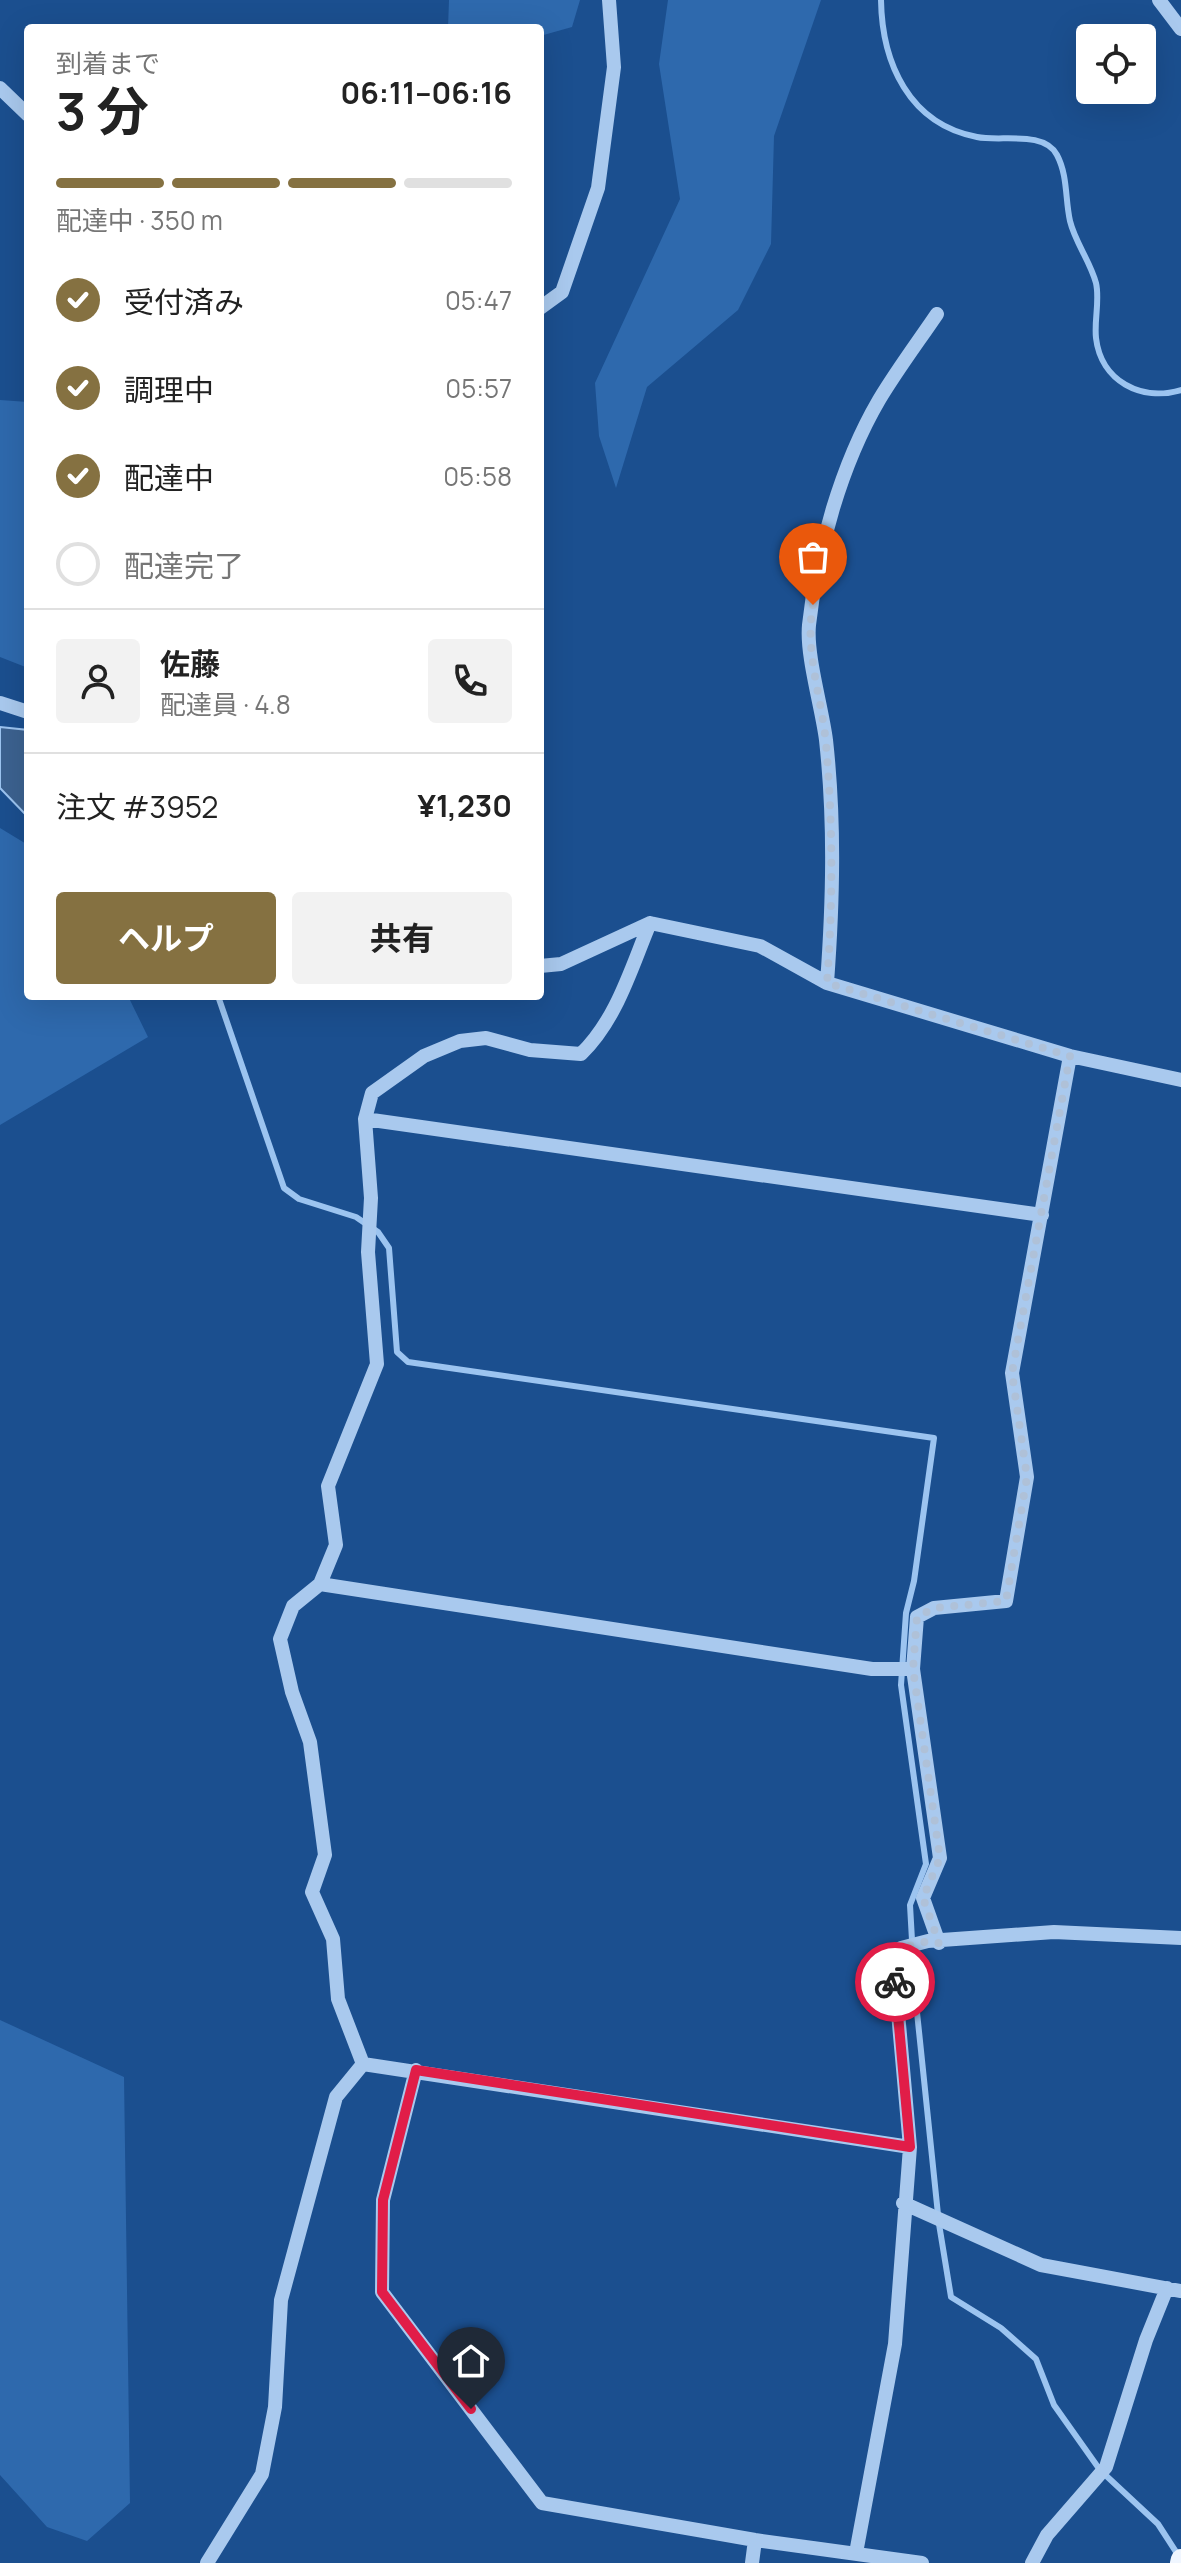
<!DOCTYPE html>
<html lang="ja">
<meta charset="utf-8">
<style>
body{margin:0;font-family:Manrope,"Noto Sans JP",sans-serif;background:#f2f2f2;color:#222;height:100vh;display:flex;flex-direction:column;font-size:30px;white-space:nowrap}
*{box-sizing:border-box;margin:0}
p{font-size:26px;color:#767676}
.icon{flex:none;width:44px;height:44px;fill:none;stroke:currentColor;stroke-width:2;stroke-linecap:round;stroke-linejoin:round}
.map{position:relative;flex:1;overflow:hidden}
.sheet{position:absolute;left:24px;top:24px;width:520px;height:976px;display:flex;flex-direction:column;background:#fff;border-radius:8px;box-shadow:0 8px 32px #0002}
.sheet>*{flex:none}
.fabs{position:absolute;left:1076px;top:24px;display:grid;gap:16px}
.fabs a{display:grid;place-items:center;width:80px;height:80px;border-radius:8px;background:#fff;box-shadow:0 8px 32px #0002;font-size:40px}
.pin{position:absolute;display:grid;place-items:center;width:68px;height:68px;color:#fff;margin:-82px -34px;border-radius:50% 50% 50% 0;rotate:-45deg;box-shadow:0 0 8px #0007}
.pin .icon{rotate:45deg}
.courier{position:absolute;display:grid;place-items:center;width:80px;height:80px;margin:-40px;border:6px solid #e11d48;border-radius:50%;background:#fff;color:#222;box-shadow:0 2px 10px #0007}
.head em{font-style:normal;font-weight:700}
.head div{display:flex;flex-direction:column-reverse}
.head{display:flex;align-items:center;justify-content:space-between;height:136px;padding:0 32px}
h1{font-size:52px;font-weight:700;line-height:60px}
.bar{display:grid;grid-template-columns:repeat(4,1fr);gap:12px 8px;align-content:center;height:96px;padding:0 32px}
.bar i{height:10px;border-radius:6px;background:#e0e0e0}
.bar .active{background:#857141}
.bar p{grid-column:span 4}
.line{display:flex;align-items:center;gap:20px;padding:0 32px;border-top:2px solid #e0e0e0}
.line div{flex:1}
.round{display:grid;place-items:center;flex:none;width:84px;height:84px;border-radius:8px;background:#f2f2f2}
ol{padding:0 32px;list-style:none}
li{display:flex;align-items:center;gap:24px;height:88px}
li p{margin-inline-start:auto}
li .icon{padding:8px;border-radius:50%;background:#857141;color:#fff;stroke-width:4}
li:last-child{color:#767676}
li i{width:44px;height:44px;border:4px solid #e0e0e0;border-radius:50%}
.cta{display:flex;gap:16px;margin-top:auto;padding:16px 32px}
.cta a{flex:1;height:92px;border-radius:8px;background:#857141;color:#fff;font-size:32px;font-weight:700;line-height:92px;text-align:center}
.cta a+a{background:#f2f2f2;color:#222}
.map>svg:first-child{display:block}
.green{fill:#2e69ad}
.water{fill:#3c6290;stroke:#9cc4f0;stroke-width:2}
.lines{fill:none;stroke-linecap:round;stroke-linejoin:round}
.stream{stroke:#9cc4f0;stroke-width:6}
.minor{stroke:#a9c9ee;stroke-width:14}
.major{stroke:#f0f6ff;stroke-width:20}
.done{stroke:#afc1d8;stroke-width:8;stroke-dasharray:0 14.4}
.route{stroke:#e11d48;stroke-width:10}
</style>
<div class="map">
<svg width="1181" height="2563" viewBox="0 0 1181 2563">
<rect width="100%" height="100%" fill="#1b4f8f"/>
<!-- green -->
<path class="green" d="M449,0h131l-8,27 -32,9v-8h-92z
M668,0h153l-47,136 -3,108 -33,66 -91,77 -31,101 -17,-52 -4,-53 85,-184 -21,-135z
M0,400l28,2v266l-28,-11z
M0,828l28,17v151h100l20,41 -148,88z
M0,2020l124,57 6,426 -43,38 -40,-14 -47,-52z"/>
<!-- water -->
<path class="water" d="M0,727l28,3v87l-28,-29z"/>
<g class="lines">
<!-- stream -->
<path class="stream" d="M881,0c1,63 28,124 96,137 23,5 67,-7 80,18 11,21 8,44 13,66 5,21 20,40 26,62 4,17 -2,37 0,55 5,43 45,64 85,52
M218,996l66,192 15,11 57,18 22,15 11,16 8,104 11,10 526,76 -20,143 -8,32 -5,72 25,179 -16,41 5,88 24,231 12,73 50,31 35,31 18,46 46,65 58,54 22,34"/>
<!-- minor -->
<path class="minor" d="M1159,0l22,29
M0,88l28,27
M540,308l22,-16 36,-104 16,-121 -5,-67
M0,703l28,9
M540,966l21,-2 89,-41 110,23 67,37 243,73 111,24
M827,983c6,-82 8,-161 -1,-243 -4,-32 -20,-85 -17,-115 8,-74 32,-160 70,-225 18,-30 39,-58 58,-86
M365,1119l677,96
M320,1584l552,85h41
M939,1943l-16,-45 17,-40 -27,-189 4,-52 17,-9 72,-7 21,-124 -15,-104 58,-317
M363,2064l-25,-65 -5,-60 -21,-47 13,-37 -15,-113 -18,-50 -12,-53 13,-33 27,-22 16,-39 -8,-59 49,-122 -9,-112 3,-54 -6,-79 7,-26 52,-37 36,-15 26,-3 44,12 51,4c36,-35 50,-86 69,-131
M363,2064l547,83
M416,2070l-33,130 -1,92 160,211 213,37 167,23
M903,2203l138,62 140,26
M856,2553l39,-209 15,-197 -16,-179 7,-20 27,-7 126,-9 127,6
M207,2563l55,-89 13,-67 6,-107 55,-203 27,-33
M752,2563l3,-23
M1032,2563l15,-28 59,-68 40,-127 21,-52"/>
<!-- major -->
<path class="major" d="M1180,2563l1,-4"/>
</g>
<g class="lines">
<!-- done -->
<path class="done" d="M813,605c-9,46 9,93 13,139 7,81 7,158 1,239l243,73 -58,317 15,104 -21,124 -72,7 -17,9 -4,52 27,189 -17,40 16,45 -11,-2 -27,7 -7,20 1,14"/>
<!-- route -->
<path class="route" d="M471,2409l-89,-117 1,-92 33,-130 494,77 -15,-165"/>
</g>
</svg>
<div class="fabs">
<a><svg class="icon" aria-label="locate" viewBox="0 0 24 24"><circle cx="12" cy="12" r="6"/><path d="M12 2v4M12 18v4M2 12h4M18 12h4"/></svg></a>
</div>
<div class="pin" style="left:813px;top:605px;background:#ea580c"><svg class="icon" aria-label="bag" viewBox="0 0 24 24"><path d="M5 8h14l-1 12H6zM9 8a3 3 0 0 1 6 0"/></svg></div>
<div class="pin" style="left:471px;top:2409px;background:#1f2937"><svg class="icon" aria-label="home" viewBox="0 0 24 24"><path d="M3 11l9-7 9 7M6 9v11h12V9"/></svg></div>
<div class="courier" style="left:895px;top:1982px"><svg class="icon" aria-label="bike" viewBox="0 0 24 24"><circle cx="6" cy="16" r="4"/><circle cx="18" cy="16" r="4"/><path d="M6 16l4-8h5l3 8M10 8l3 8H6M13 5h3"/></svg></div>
<section class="sheet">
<div class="head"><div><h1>3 分</h1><p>到着まで</p></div><em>06:11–06:16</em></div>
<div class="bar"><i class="active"></i><i class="active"></i><i class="active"></i><i></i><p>配達中 · 350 m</p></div>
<ol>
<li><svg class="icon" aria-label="check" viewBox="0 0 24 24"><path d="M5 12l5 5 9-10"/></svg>受付済み<p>05:47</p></li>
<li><svg class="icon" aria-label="check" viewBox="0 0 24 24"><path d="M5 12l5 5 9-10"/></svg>調理中<p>05:57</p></li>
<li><svg class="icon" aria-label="check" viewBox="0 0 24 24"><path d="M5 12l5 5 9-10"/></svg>配達中<p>05:58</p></li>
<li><i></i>配達完了</li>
</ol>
<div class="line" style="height:144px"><a class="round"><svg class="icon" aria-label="person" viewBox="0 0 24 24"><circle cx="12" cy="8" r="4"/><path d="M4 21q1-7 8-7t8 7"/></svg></a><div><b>佐藤</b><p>配達員 · 4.8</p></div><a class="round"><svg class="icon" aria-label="phone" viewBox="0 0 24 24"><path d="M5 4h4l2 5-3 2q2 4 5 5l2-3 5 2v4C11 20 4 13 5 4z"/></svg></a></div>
<div class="line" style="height:104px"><div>注文 #3952</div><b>¥1,230</b></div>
<div class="cta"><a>ヘルプ</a><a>共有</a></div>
</section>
</div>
